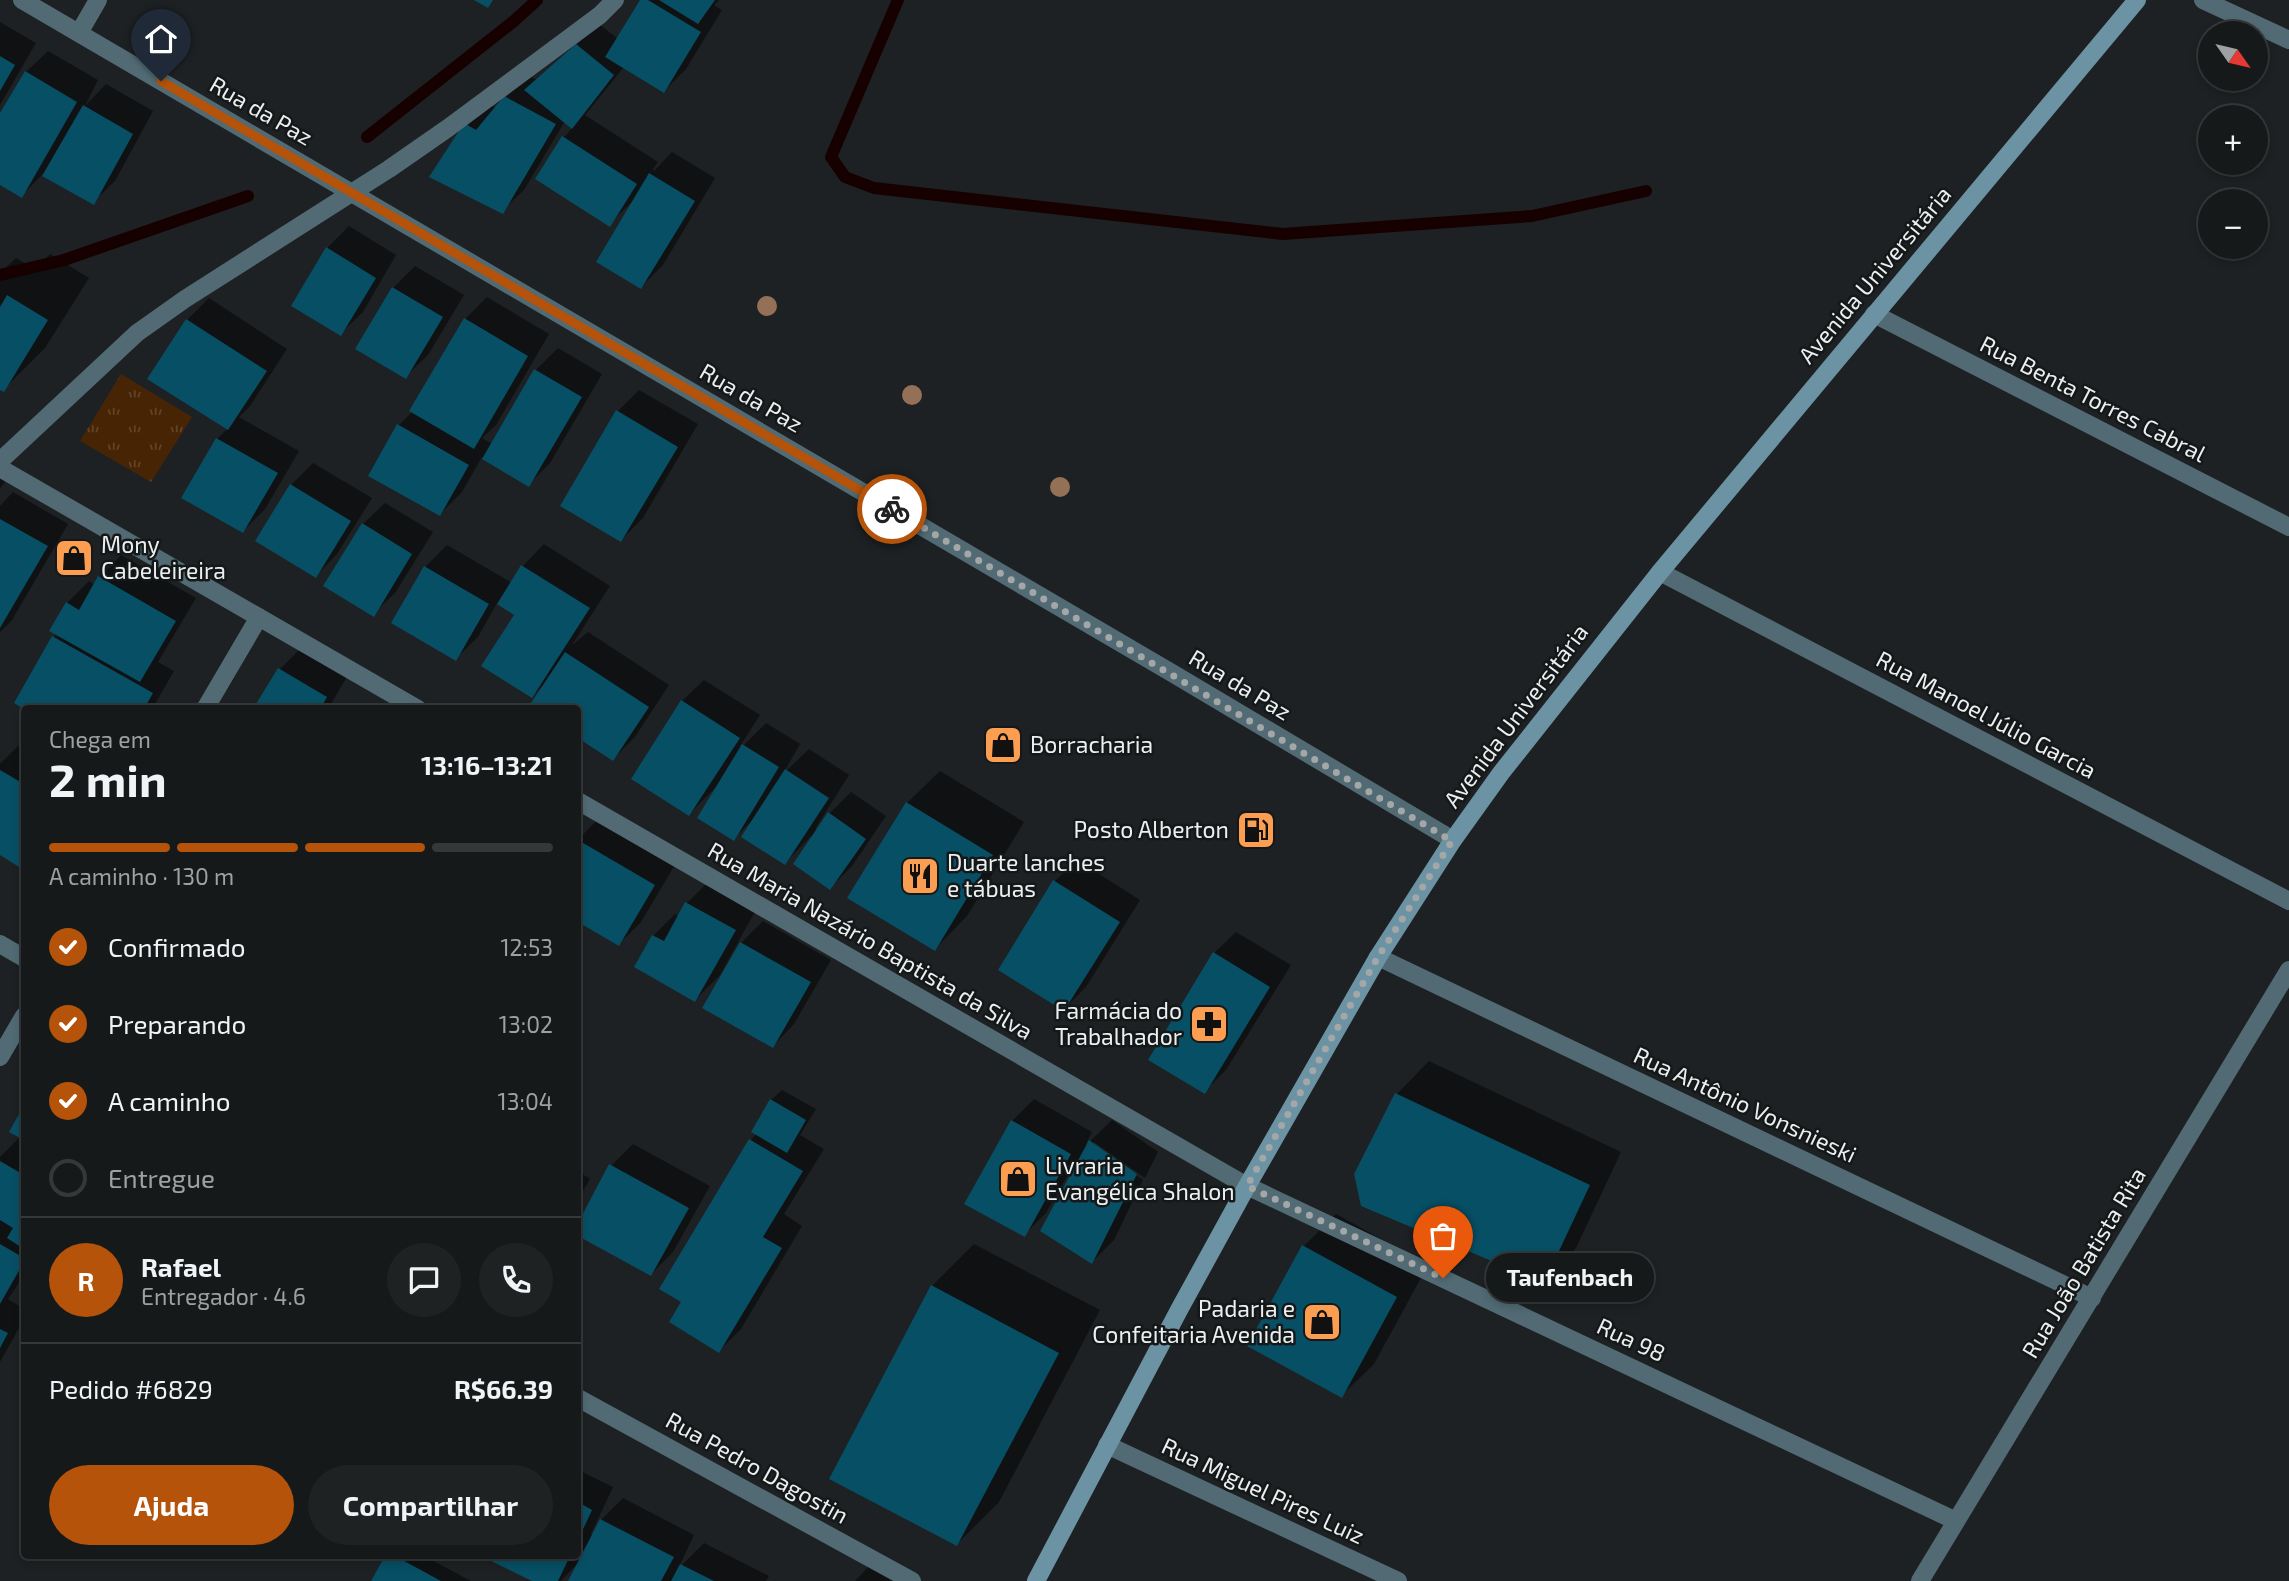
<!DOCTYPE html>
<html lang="pt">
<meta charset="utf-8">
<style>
body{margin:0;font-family:"Exo 2",sans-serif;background:#1f2223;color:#f1f3f6;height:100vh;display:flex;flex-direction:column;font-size:26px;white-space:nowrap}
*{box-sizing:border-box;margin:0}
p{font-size:23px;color:#9ea0a2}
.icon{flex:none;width:38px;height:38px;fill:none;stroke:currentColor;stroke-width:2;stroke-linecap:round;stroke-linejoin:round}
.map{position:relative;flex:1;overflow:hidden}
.panel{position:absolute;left:21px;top:705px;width:560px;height:854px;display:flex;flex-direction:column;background:#16191a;border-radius:7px;box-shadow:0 4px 10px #0003,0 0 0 2px #353839}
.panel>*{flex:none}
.needle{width:46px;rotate:124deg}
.fabs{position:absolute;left:2198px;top:21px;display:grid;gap:14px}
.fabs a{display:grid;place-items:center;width:70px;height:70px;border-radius:50%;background:#16191a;box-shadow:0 4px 10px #0003,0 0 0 2px #353839;font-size:35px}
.pin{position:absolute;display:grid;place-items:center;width:60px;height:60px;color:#fff;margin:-72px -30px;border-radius:50% 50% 50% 0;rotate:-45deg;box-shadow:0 0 7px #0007}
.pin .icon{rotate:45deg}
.courier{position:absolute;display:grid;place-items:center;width:70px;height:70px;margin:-35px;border:5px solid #b45309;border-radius:50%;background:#fff;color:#222;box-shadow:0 2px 9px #0007}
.bubble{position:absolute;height:49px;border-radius:24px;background:#16191a;box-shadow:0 4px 10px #0003,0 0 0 2px #353839;font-size:23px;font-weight:700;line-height:49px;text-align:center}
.summary em{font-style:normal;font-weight:700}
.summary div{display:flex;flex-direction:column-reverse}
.summary{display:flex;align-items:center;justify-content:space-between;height:119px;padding:0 28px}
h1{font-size:46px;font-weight:700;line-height:52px}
.bar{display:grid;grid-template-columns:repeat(4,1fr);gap:10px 7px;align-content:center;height:84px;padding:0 28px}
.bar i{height:9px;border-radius:5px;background:#353839}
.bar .active{background:#b45309}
.bar p{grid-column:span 4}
.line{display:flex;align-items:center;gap:18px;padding:0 28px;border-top:2px solid #353839}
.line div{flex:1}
.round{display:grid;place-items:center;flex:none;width:74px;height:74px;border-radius:37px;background:#1f2223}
ol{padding:0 28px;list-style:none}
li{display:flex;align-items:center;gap:21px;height:77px}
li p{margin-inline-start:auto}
li .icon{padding:7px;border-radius:50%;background:#b45309;color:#fff;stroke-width:4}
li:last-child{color:#9ea0a2}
li i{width:38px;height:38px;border:4px solid #353839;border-radius:50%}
.primary-button{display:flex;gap:14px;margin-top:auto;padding:14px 28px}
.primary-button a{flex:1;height:80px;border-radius:42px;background:#b45309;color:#fff;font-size:28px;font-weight:700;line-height:80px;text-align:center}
.primary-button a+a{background:#1f2223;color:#f1f3f6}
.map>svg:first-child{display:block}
.grass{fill:url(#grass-tufts)}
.shadow{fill:#0007}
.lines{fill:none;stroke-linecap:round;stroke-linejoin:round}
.stream{stroke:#170100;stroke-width:12}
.building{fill:#074f65}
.minor{stroke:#516a73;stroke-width:18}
.secondary{stroke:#6c93a3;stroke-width:18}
.tree{fill:#947156}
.done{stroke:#a4a7a8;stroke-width:7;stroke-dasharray:0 12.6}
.route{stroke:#b45309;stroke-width:9}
.labels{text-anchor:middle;stroke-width:5;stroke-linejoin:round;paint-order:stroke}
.street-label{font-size:23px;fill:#eceff0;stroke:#141819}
.poi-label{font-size:23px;fill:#eceff0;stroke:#141819;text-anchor:start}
</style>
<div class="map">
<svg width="2289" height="1581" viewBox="0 0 2289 1581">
<defs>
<pattern id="grass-tufts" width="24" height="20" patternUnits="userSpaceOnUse" patternTransform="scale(1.75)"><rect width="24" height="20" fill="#472404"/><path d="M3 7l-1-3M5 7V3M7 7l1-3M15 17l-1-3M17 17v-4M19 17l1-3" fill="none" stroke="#624429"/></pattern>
</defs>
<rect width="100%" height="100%" fill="#1d2123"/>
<!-- grass -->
<path class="grass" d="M121,374l71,43 -41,65 -71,-41z"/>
<!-- shadow -->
<path class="shadow" d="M642,0h77l-5,5 8,5 -36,59 -22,22 -40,-24 -39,48 73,47 -5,7 1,2 18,-19 43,26 -52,87 -22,22 -8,-86 -24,23 -72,-46 27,-41 9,-10 -8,-6 -41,69 -22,21 -36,-87 22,-21 8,5 31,-33 10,5 62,-56 19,15z
M0,22l36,21 -36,62z
M48,51l50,29 -13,26 21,-22 47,27 -38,70 -22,21 -50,-28 -21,21 -22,-12v-66l26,-45z
M349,226l47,29 -33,57 -22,21 -14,-85z
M50,254l39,24 -44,70 -42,42 -3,-2v-115l16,-15 19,11z
M415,266l49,29 -36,60 -22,21 -13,-88z
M487,297l62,37 -53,91 -14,13 10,6 44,-74 22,-22 44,26 -52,89 -21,21 -47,-27 -20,35 -22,22 -42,-88 15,-15 52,-92z
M209,298l78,51 -37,57 -11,11 60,34 -34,58 -22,22 -26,-92 11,-11 -41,-108z
M639,390l59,34 -55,94 -22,22 -4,-128z
M313,463l59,35 -35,56 -21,22 -59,-36 34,-55z
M0,476l6,4 -6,9z
M13,492l55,32 -56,96 -12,12v-126z
M385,503l48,29 -38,61 -22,21 -10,-90z
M544,544l66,42 -38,59 16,-13 81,53 -34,52 -22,22 -35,-23v-27l-36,-23 -10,10 -16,-81 -19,-12 -19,34 -22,21 -31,-91 22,-22 65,38 11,-17z
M121,555l75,43 -38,64 16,9 -22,38h-124l39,-106 22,-22 6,4 5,-8z
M301,648l47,27 -20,34h-73l24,-39z
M704,680l56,35 -20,31 2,1 24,-24 34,21 -17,30 26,-25 40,26 -34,54 3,1 11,-16 22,-22 35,24 -34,50 -22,22 -19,-52 -26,27 -31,-44 -21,20 -17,-52 -27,27 -7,-113z
M18,746l6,4v118l-24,-15v-89z
M940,771l84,51 -57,94 -32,33 -28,-146z
M599,818l77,45 -35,59 -22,22 -36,-21 -5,10v-93z
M1077,860l63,40 -54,87 -22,22 -9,-128z
M709,881l48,27 -37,67 -25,25 -42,-64 22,-22 4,2 8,-13z
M763,921l68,39 -37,64 -21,22 -32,-103z
M1236,932l55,33 -65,105 -22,22 10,-139z
M1429,1061l192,91 -45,96 -32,32 -188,-105 41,-81z
M782,1090l34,19 -16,26 24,14 -40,65 18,12 -61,103 -22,22 -35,-50 -22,-13 89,-148 6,-7 14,-33z
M1034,1099l58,33 -7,14 27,-26 46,32 -13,26 -51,-36v5l49,33 -29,60 -22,22 -16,-94 -3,-2 -27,47 -22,22 -12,-114z
M24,1109v166l-16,24 16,10v10l-24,43v-205l21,-21 -9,-5z
M633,1144l77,42 -37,66 -22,22 -73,-40v-8l33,-60z
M578,1171l12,8 -12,21z
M1336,1214l92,51 -54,99 -33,32 -37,-150z
M974,1244l126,66 -101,192 -42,42 -25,-258z
M578,1470l35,17 -22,47 3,1 7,-15 22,-22 71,37 -16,34 26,-26 65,33 -3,5h-196l8,-18 -17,18h-25l-52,-25h94z
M387,1556h37l47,25h-98z
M874,1561l39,20h-58z"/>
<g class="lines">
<!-- stream -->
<path class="stream" d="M898,0l-67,157 14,20 29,11 409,46 249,-18 114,-25
M367,137l147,-116 23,-21
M0,275l64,-15 184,-64"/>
</g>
<!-- building -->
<path class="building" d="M474,0h19l-5,8z
M640,0h8l53,32 -37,61 -59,-36z
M659,0h56l-17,24z
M576,44l38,31 -42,54 -48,-39z
M0,56l15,9 -15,26z
M25,71l52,31 -55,96 -22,-13v-72z
M504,96l52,28 -53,90 -74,-37 35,-54 12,7z
M83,105l50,29 -39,71 -52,-29z
M562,136l75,48 -27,43 -75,-48z
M649,173l46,28 -54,88 -45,-27z
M326,247l50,31 -35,58 -50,-30z
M392,287l51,30 -37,62 -51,-30z
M7,295l41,25 -44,72 -4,-2v-83z
M464,318l64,38 -54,93 -65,-38z
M186,319l81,52 -39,59 -81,-51z
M534,369l48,28 -53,90 -47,-28z
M616,410l62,37 -57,95 -61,-36z
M397,424l72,41 -29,51 -72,-40z
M216,438l62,35 -35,60 -62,-35z
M290,484l61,37 -35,57 -61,-37z
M0,519l48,27 -48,82z
M362,523l50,31 -38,63 -51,-31z
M521,565l69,43 -58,90 -51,-32 33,-51 -17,-11z
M424,566l65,38 -33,57 -65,-38z
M98,576l78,45 -36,61 -91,-51 17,-29 13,8z
M52,636l101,57 -9,16h-120l-10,-6z
M565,652l84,55 -36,54 -35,-23v-29h-45l-4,-3z
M278,668l49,29 -7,12h-67z
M681,700l59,38 -51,78 -58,-37z
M742,744l37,23 -45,74 -37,-23z
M785,769l44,29 -44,67 -44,-28z
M0,770l24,14v86l-24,-15z
M906,802l87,53 -58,96 -88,-53z
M828,812l38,27 -36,51 -37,-26z
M578,840l77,45 -36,61 -41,-24z
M1053,880l67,42 -56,89 -66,-41z
M685,902l51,28 -41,72 -61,-35 18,-32 12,6z
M740,942l71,40 -38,66 -71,-40z
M1213,952l57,35 -65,107 -57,-34z
M1395,1093l195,92 -46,98 -183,-77 -7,-32z
M770,1099l36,21 -19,33 -36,-21z
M24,1105v35l-15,-8z
M1011,1120l60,34 -46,83 -61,-33z
M749,1139l54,32 -40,66 19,11 -63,105 -50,-31 12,-20 -22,-13z
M1089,1140l48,34 -45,90 -52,-33z
M0,1161l24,14v74l-17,-11 6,-10 -13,-8z
M609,1164l80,44 -38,68 -73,-40v-13z
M0,1244l24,14v4l-24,42z
M1302,1245l95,52 -55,101 -95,-52z
M931,1285l128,68 -102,193 -128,-67z
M0,1329l8,4 -8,15z
M578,1502l14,8 -14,30z
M600,1519l74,38 -13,24h-93z
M385,1556h10l46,25h-70z
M481,1556h89l-12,25h-26z
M680,1564l34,17h-43z"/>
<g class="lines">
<!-- minor -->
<path class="minor" d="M22,0l1150,673 281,167
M2203,0l86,40
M79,33l19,-33
M1874,314l415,213
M0,461l137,-128 48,-34 204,-130 59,-41 152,-113 15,-15
M0,468l418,241
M1660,572l629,329
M205,709l54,-92
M578,801l669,385 709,335
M0,944l24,14
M1378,957l714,341
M0,1057l24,-41
M578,1398l334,183
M1107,1445l291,136
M1920,1581l369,-611"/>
<!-- secondary -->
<path class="secondary" d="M1036,1581l143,-271 68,-124 131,-229 75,-117 48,-67 159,-201 477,-572"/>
</g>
<!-- trees -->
<g class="tree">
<circle cx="767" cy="306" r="10"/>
<circle cx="912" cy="395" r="10"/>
<circle cx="1060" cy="487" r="10"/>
</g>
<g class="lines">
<!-- done -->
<path class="done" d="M892,509l560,332 -74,116 -131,229 196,92"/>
<!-- route -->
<path class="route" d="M161,81l731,428"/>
</g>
<!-- icons -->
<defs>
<symbol id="shop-square" viewBox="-11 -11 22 22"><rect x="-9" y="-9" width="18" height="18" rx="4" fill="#fb9e52" stroke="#141819"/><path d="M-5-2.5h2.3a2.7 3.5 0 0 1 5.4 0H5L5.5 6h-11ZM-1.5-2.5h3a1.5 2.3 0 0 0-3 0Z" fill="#111"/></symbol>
<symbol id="fuel-square" viewBox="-11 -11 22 22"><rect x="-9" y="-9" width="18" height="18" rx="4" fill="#fb9e52" stroke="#141819"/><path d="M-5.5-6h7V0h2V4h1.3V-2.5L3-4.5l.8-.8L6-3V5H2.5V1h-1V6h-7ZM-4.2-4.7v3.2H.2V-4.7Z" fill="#111"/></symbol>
<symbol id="restaurant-square" viewBox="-11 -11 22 22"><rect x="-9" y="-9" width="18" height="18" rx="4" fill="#fb9e52" stroke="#141819"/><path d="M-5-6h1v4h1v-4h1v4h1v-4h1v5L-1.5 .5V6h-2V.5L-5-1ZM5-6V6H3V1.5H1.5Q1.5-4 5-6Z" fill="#111"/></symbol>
<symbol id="pharmacy-square" viewBox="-11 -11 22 22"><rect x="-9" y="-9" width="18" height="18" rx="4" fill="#fb9e52" stroke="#141819"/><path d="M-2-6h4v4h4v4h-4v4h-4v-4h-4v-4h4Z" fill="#111"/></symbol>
</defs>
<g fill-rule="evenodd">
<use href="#shop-square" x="52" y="536" width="44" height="44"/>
<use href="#shop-square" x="981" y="723" width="44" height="44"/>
<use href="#fuel-square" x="1234" y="808" width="44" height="44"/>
<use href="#restaurant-square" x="898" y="854" width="44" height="44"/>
<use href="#pharmacy-square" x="1187" y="1002" width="44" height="44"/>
<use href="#shop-square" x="996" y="1157" width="44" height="44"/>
<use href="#shop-square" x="1300" y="1300" width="44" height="44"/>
</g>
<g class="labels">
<!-- street labels -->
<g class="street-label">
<text transform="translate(261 111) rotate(30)" y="8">Rua da Paz</text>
<text transform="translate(1875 275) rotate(-50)" y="8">Avenida Universitária</text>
<text transform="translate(751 398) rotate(30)" y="8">Rua da Paz</text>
<text transform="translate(2093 399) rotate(27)" y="8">Rua Benta Torres Cabral</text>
<text transform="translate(1240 685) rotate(31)" y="8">Rua da Paz</text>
<text transform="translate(1986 715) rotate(28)" y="8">Rua Manoel Júlio Garcia</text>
<text transform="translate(1516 716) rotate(-53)" y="8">Avenida Universitária</text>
<text transform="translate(870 941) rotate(30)" y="8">Rua Maria Nazário Baptista da Silva</text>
<text transform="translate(1745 1105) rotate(25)" y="8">Rua Antônio Vonsnieski</text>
<text transform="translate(2084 1263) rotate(-59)" y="8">Rua João Batista Rita</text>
<text transform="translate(1631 1340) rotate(25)" y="8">Rua 98</text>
<text transform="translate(757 1468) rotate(29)" y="8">Rua Pedro Dagostin</text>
<text transform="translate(1263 1491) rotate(25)" y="8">Rua Miguel Pires Luiz</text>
</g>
<!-- poi labels -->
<g class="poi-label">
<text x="101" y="553">Mony<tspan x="101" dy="26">Cabeleireira</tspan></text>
<text x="1030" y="753">Borracharia</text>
<text x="1229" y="838" text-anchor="end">Posto Alberton</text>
<text x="947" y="871">Duarte lanches<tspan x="947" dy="26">e tábuas</tspan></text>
<text x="1182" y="1019" text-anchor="end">Farmácia do<tspan x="1182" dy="26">Trabalhador</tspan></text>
<text x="1045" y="1174">Livraria<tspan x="1045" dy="26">Evangélica Shalon</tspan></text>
<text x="1295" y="1317" text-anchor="end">Padaria e<tspan x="1295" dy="26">Confeitaria Avenida</tspan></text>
</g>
</g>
</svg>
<div class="fabs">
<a><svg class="needle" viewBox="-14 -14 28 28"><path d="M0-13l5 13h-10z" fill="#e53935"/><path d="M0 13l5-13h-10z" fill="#9ea0a2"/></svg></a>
<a>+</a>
<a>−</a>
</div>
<div class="pin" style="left:1443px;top:1278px;background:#ea580c"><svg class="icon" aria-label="bag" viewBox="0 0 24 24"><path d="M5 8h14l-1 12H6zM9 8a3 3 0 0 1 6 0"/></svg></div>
<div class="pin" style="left:161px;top:81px;background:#1f2937"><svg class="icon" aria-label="home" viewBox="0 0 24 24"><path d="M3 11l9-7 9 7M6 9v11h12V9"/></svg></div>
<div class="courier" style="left:892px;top:509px"><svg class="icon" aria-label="bike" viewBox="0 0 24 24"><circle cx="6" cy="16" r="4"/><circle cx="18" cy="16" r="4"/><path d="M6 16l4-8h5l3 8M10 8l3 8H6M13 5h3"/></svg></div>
<div class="bubble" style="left:1486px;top:1253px;width:168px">Taufenbach</div>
<section class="panel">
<div class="summary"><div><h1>2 min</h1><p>Chega em</p></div><em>13:16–13:21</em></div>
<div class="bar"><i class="active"></i><i class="active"></i><i class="active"></i><i></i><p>A caminho · 130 m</p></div>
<ol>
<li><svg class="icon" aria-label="check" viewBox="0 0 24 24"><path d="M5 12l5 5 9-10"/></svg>Confirmado<p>12:53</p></li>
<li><svg class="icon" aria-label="check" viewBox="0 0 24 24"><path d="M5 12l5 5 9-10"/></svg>Preparando<p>13:02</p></li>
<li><svg class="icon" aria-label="check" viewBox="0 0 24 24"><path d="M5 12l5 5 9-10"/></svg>A caminho<p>13:04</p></li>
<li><i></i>Entregue</li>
</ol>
<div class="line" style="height:126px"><b class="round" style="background:#b45309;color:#fff">R</b><div><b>Rafael</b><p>Entregador · 4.6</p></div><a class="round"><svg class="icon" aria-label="chat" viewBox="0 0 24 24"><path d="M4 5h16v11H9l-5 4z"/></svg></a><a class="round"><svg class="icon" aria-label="phone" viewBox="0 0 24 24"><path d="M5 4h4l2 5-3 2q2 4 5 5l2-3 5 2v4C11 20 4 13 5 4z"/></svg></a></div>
<div class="line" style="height:91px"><div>Pedido #6829</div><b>R$66.39</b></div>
<div class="primary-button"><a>Ajuda</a><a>Compartilhar</a></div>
</section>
</div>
